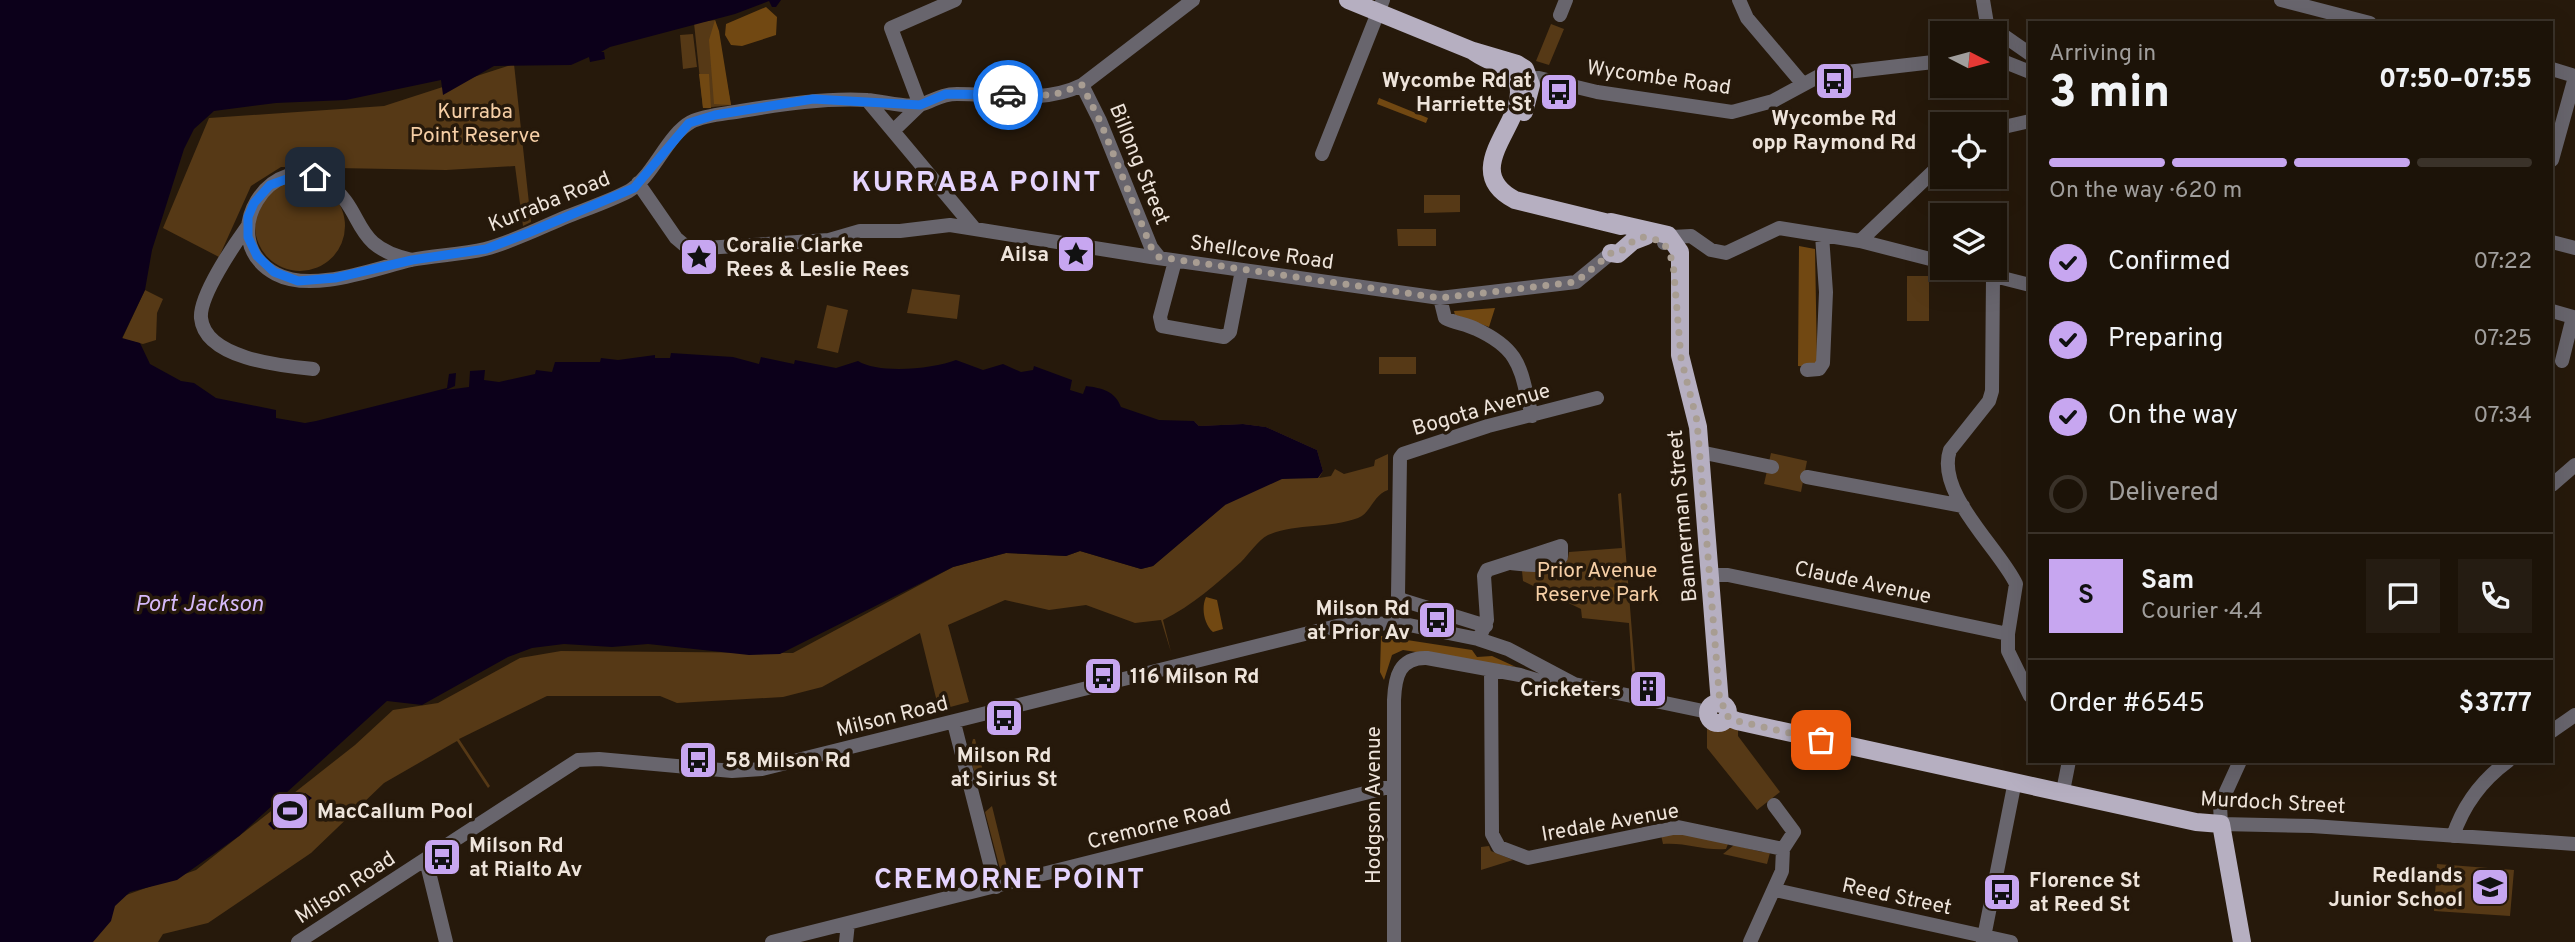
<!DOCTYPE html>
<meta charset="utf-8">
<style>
body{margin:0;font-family:Overpass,sans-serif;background:#251c12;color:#f1f3f6;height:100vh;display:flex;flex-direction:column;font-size:26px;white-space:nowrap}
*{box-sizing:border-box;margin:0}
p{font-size:23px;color:#a09e9c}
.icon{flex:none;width:38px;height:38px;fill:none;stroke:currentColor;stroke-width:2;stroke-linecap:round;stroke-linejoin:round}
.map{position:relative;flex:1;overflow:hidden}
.details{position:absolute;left:2028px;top:21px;width:525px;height:742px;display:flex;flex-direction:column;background:#1c1308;border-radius:0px;box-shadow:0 7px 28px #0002,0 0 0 2px #3a3229}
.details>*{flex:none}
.needle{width:46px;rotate:96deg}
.fabs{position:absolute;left:1930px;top:21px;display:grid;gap:14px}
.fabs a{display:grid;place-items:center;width:77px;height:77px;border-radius:0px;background:#1c1308;box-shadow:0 7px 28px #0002,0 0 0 2px #3a3229;font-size:35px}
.pin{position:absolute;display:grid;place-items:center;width:60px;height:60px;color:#fff;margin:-30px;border-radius:14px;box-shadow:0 4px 10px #0006}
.courier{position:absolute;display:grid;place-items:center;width:70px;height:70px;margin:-35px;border:5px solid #1a73e8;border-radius:50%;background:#fff;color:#222;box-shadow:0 2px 9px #0007}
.head em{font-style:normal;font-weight:800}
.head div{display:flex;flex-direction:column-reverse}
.head{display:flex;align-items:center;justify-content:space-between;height:119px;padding:0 21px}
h1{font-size:46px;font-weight:800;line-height:52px}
.bar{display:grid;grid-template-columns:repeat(4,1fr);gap:10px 7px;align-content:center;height:84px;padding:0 21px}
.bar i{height:9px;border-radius:5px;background:#3a3229}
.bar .on{background:#c7a6f0}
.bar p{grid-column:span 4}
.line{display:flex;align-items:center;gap:18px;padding:0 21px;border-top:2px solid #3a3229}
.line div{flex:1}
.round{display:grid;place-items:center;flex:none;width:74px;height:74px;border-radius:0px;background:#251c12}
ol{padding:0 21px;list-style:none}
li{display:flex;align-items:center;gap:21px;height:77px}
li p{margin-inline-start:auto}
li .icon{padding:7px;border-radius:50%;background:#c7a6f0;color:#111;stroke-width:4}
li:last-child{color:#a09e9c}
li i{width:38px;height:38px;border:4px solid #3a3229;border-radius:50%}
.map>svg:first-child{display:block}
.green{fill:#563916}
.forest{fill:#714812}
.water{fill:#0c001a}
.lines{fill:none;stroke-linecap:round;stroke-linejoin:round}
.minor{stroke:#68656d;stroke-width:14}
.major{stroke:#b6afc1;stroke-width:18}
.done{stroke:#a89d92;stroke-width:7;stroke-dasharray:0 12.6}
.route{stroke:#1a73e8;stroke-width:9}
.labels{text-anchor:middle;stroke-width:7;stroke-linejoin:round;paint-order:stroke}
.street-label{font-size:21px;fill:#eee4db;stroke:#26190b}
.poi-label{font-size:21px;font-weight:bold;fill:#eee4db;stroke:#26190b;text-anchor:start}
.park-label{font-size:21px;fill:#f6cfa6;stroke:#26190b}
.water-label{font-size:23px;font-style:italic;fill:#d5b9f9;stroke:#26190b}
.district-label{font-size:28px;font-weight:bold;letter-spacing:2px;fill:#e5d4fe;stroke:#26190b}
</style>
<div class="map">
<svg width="2575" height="942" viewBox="0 0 2575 942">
<rect width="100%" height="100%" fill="#26190b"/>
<!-- green -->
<path class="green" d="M715,20l16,85 -28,3 -9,-85z
M1551,24l13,5 -15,36 -13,-4z
M693,34l4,33 -14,2 -3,-34z
M514,64l17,158 -8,4 -8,-60 -69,4 -165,-3 -30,19 -32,71 -56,-29 46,-110 175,-12z
M255 226a45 45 0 1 1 90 0a45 45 0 1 1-90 0Z
M1424,195h36v17l-36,1z
M1397,229h39v17h-38z
M1907,276h22v45h-22z
M912,289l48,6 -3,24 -50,-6z
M145,290l18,9 -6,14 -1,27 -13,4 -21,-5z
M827,305l21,5 -10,43 -21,-5z
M1379,357h37v17h-37z
M1194,421l5,5 44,-2 23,3 51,23 6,21 -4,7 12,-2 4,-7 9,5 30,-8 1,-6 13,-6v36c-15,5 -17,23 -30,28 -30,11 -61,5 -90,17 -10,5 -19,19 -27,27 -24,21 -49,44 -78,58l8,32 -10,-32 -26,3 -49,-18 -37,5 -44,-10 -57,25 21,77 -30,8 -19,-77 -98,54 -39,10 -106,6 -17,-7h-113l-88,43 31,47 -2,2 -31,-47 -73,42 -73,70 -103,70 -45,11 -5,8h-72l18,-39 92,-33 159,-125 38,-35 45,-7 82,-45 41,-7 232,2 160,-86 53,-14 60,3 14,-5 61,18 12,-3 72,-61z
M1771,453l36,8 -6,31 -37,-8z
M1621,493l15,190 -3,-1 -4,-59 -47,-5 -1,-9 -58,-28 -1,-10 46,-13 1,-6 53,-4 -4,-54z
M1707,724l11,5 20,-2v9l42,56 -23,18 -50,-62z
M973,739h2l12,48 -9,-2 -9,-31z
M992,806l15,61 -7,2 -15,-57z
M1680,833l48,11 -2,5c-22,2 -41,-7 -63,-5l-2,-9z
M1734,845l28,7 5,-4 4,1 -4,15 -44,-10z
M1489,846l2,5 22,9 -32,10v-23z
M2437,864l77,6 -4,46 -76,-5z"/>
<!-- forest -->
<path class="forest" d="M766,7l11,10 -1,18 -34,11 -11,-1 -6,-10 1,-11z
M715,20l4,11 12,74 -17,-1 -5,-64z
M699,74h10l2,34h-8z
M1379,98l49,20 -2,5 -49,-19z
M1799,246l16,3 2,112 -6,6 -13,-1z
M1495,308l-6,19 -34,-12 -1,-4z
M1621,581l3,10 -6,3 -36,4 -2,-9 35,-2z
M1206,597l11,3 6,29 -10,3c-9,-8 -12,-24 -7,-35z
M1381,636l91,14 5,7 15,-1 24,11 -113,-17 -11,5 -8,25 -4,-8z"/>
<!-- water -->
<path class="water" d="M0,0h781l-5,7h-4l-3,-6 -34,13 -125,33 -9,5h3l1,7 -15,3 -1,-5 -18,8 -77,1 -51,29 -2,-15 -95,20 -70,3 -62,8 -20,18 -10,20 -32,101 -7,40 -23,48 18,5 10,21 31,17 13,2 22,15 60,12v8l29,5 11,-2 131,-33 2,-14 7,-1 -1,13 -9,4 23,-3 1,-16 15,-1 -1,10 15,2 36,-8 1,-4 16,2 3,-10h45l1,-4 17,2 37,-5v3h15l1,-5 62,4 26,7 2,-7 33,7 1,-4 41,8 22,-7c20,13 76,8 98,-1l27,10 20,-6 18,8 12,-2 1,-4 38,14 -2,10 13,4 3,-8c16,2 29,5 35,21l38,13 35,1 5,5 44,-2 23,3 51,23 6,21 -5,7 -36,1 -57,26 -72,61 -12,3 -61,-18 -14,5 -60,-3 -53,14 -173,87 -31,1 -101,-11 -36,3 -48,-3 -32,4 -24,9 -86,48 -35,-4 -148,135 -62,44 -47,12 -15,14 -4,15 -18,21h-93z
M305,793l7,5 -38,32 -6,-6z"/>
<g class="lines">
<!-- minor -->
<path class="minor" d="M1739,0l8,18 55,65
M1983,0l4,24 43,30
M2281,0l89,23
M1560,15l6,-15
M1995,58l35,14
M2552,69l23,7
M1519,79l20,-1 58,14 135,20 41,-11 48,-26 121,-14
M1082,85l18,36 51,126 8,10
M867,100l107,128
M1995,129l35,-8
M893,131l27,-26 -29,-77 64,-28
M1322,154l61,-154
M2552,160l23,-83
M638,183l38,55 13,11 140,-9 31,-9h40l50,-6 201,32 289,41 136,-16 35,-29
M247,227c-13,18 -48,69 -46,91 4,41 82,48 112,51
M1860,241l82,21
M2552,242l23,6
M1664,243l8,-6 19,-1 20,14 15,3 53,-25 81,13 82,-78
M412,260c-64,-14 -44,-48 -85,-77 -54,-39 -116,56 -51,91 36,19 97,-5 135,-14 24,-5 50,-5 74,-11 27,-7 55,-21 81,-32 20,-8 44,-16 63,-26 24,-14 38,-56 62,-69 14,-7 34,-8 50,-11 43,-7 83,-13 126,-11 16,1 37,8 52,5 14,-3 20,-11 38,-11 40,0 87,10 125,-9l111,-85
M1175,261l-15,56 2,9 62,11 6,-5 12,-62
M1963,268l67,17
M1993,276l-1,115 -3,10 -39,49c-15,43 50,99 66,134l-8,50v17l22,45
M1440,298l5,20c10,5 21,6 31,11 48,22 44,43 56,87
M2552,311l21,6 -11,44
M1807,370l12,-1 4,-6 3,-71 -4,-57
M1700,452l72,15
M1807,477l156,29
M2552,485l23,-20
M1709,575h19l280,59
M1486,626l-84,-26 -4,-4 2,-138 3,-4 85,-28 109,-28
M1481,634l6,-14 -3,-44 3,-6 74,-24v11c-14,11 -34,8 -50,6
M1491,670l1,164 7,13 29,11 150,-31 105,22
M954,723l42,164
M2552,731l23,-16
M2240,761l-20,44 1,19 91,2 263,18
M2063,791l6,-30
M2453,836c10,-30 29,-56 55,-75
M426,860l20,82
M1775,890l236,52
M298,942l280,-182 21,-1 133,12 30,-2 579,-144 58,-2 79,16 30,10 66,35 134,28
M772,942l621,-156
M846,942l2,-19
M1394,942v-242c1,-23 5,-43 33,-42l93,17 40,12h15
M1750,942l32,-71 1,-22 11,-17 -20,-27
M1983,942l32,-161"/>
<!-- major -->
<path class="major" d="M1348,0l125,51 44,13 8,5 6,16 -7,27
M1473,51c13,10 37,15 44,31 15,36 -62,87 -2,118l106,26
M1611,222l57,13 12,17v103l18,72 22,277
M1611,253l7,1 15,-13 13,-5
M1708 713a10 10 0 1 1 20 0a10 10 0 1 1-20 0Z
M1727,717l10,4 459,101 25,2 21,118"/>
</g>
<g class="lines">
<!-- done -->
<path class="done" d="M1008,95h45l29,-10 18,36 51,126 8,10 281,41 136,-16 35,-29h8c19,-17 21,-20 45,-10l9,19 8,96 16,63 23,283 5,3 2,9 10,5 84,19"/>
<!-- route -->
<path class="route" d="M315,177l-17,-2 -28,10 -16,18 -6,14v20l9,19 17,16 24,9 37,-3 77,-18 74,-11 42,-16 106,-45 55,-65 26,-8 98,-16 107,6 26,-11 62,1"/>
</g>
<!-- icons -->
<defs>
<symbol id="bus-square" viewBox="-11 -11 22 22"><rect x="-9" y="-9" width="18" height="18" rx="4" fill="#c7a6f0" stroke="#26190b"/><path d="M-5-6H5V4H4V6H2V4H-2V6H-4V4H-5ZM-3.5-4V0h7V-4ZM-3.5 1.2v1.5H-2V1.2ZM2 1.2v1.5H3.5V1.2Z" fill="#111"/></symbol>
<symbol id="sight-square" viewBox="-11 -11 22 22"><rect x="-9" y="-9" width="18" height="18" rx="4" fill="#c7a6f0" stroke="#26190b"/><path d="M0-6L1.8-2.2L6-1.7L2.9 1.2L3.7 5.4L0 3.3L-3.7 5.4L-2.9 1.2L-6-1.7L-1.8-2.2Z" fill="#111"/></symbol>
<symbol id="building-square" viewBox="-11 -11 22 22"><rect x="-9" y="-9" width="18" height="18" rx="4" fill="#c7a6f0" stroke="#26190b"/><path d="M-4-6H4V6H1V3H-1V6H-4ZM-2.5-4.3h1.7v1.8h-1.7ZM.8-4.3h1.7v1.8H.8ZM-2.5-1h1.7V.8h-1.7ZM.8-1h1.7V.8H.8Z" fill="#111"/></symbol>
<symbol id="stadium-square" viewBox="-11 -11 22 22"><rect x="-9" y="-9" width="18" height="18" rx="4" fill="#c7a6f0" stroke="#26190b"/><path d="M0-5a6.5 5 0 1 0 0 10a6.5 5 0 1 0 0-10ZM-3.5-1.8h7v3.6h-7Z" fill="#111"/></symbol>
<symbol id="school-square" viewBox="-11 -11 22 22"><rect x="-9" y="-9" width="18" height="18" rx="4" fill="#c7a6f0" stroke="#26190b"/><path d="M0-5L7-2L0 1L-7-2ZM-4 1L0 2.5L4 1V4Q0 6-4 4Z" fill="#111"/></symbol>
</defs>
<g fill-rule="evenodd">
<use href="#bus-square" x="1812" y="59" width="44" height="44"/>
<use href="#bus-square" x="1537" y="70" width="44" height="44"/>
<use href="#sight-square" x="1054" y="232" width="44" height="44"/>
<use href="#sight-square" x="677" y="235" width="44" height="44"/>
<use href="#bus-square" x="1415" y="598" width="44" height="44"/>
<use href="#bus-square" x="1081" y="654" width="44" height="44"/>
<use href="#building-square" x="1626" y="667" width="44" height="44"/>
<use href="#bus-square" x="982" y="696" width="44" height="44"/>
<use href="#bus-square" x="676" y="738" width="44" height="44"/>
<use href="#stadium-square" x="268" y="789" width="44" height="44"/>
<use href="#bus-square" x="420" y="835" width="44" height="44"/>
<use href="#school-square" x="2468" y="865" width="44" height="44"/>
<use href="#bus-square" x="1980" y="870" width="44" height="44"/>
</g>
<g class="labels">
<!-- street labels -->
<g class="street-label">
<text transform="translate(1659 77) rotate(8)" y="7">Wycombe Road</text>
<text transform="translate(1140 164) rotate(68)" y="7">Billong Street</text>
<text transform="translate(549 201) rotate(-22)" y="7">Kurraba Road</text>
<text transform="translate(1262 252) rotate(8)" y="7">Shellcove Road</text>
<text transform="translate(1481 409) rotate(-16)" y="7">Bogota Avenue</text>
<text transform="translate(1682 516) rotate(-95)" y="7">Bannerman Street</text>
<text transform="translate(1863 582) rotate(12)" y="7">Claude Avenue</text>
<text transform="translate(892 716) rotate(-14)" y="7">Milson Road</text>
<text transform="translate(2273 802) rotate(3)" y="7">Murdoch Street</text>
<text transform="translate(1373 805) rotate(-90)" y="7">Hodgson Avenue</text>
<text transform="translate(1610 822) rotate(-10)" y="7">Iredale Avenue</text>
<text transform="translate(1159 824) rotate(-14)" y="7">Cremorne Road</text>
<text transform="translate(345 887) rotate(-33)" y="7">Milson Road</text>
<text transform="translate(1897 896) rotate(12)" y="7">Reed Street</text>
</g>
<!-- poi labels -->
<g class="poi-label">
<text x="1532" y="87" text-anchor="end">Wycombe Rd at<tspan x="1532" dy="24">Harriette St</tspan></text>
<text x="1834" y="125" text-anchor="middle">Wycombe Rd<tspan x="1834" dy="24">opp Raymond Rd</tspan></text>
<text x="726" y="252">Coralie Clarke<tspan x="726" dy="24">Rees &amp; Leslie Rees</tspan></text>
<text x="1049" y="261" text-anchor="end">Ailsa</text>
<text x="1410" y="615" text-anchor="end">Milson Rd<tspan x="1410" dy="24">at Prior Av</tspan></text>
<text x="1130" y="683">116 Milson Rd</text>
<text x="1621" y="696" text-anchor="end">Cricketers</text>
<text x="1004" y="762" text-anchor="middle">Milson Rd<tspan x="1004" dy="24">at Sirius St</tspan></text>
<text x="725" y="767">58 Milson Rd</text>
<text x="317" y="818">MacCallum Pool</text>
<text x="469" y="852">Milson Rd<tspan x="469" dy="24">at Rialto Av</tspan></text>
<text x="2463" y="882" text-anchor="end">Redlands<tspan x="2463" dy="24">Junior School</tspan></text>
<text x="2029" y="887">Florence St<tspan x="2029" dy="24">at Reed St</tspan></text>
</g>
<!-- park labels -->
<g class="park-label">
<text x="475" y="118">Kurraba<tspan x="475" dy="24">Point Reserve</tspan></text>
<text x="1597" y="577">Prior Avenue<tspan x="1597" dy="24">Reserve Park</tspan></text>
</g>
<!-- water labels -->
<g class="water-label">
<text x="199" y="611">Port Jackson</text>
</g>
<!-- district labels -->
<g class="district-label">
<text x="977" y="191">KURRABA POINT</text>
<text x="1010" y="888">CREMORNE POINT</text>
</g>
</g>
</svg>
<div class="fabs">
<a><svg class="needle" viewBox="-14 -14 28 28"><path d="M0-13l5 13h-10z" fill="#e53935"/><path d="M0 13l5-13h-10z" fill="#a09e9c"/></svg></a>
<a><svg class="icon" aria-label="locate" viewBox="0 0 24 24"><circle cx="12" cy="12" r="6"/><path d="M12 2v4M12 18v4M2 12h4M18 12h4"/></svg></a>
<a><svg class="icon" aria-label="layers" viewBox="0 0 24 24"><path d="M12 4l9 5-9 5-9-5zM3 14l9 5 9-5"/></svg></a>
</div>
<div class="pin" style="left:1821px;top:740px;background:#ea580c"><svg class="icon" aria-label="bag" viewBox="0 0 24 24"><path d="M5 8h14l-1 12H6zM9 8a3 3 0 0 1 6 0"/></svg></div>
<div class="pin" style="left:315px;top:177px;background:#1f2937"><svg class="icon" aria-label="home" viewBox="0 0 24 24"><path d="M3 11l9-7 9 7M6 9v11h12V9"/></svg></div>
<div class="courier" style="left:1008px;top:95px"><svg class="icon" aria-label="car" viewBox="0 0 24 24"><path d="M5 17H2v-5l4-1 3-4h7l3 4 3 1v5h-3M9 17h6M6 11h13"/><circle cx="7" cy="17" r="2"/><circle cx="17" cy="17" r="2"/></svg></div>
<section class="details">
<div class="head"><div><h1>3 min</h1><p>Arriving in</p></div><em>07:50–07:55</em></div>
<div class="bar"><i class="on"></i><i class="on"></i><i class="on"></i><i></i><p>On the way · 620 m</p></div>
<ol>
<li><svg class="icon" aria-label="check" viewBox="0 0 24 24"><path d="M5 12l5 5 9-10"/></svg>Confirmed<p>07:22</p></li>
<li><svg class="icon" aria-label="check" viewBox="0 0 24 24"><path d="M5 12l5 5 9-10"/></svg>Preparing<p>07:25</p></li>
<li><svg class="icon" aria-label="check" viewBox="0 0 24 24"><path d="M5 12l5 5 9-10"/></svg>On the way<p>07:34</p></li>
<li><i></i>Delivered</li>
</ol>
<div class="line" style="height:126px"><b class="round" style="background:#c7a6f0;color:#111">S</b><div><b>Sam</b><p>Courier · 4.4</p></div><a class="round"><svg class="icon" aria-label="chat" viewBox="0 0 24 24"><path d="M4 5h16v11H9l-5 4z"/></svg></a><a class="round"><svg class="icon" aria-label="phone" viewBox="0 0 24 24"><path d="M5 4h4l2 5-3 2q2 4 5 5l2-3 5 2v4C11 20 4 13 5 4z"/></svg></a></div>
<div class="line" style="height:91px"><div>Order #6545</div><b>$37.77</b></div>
</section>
</div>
